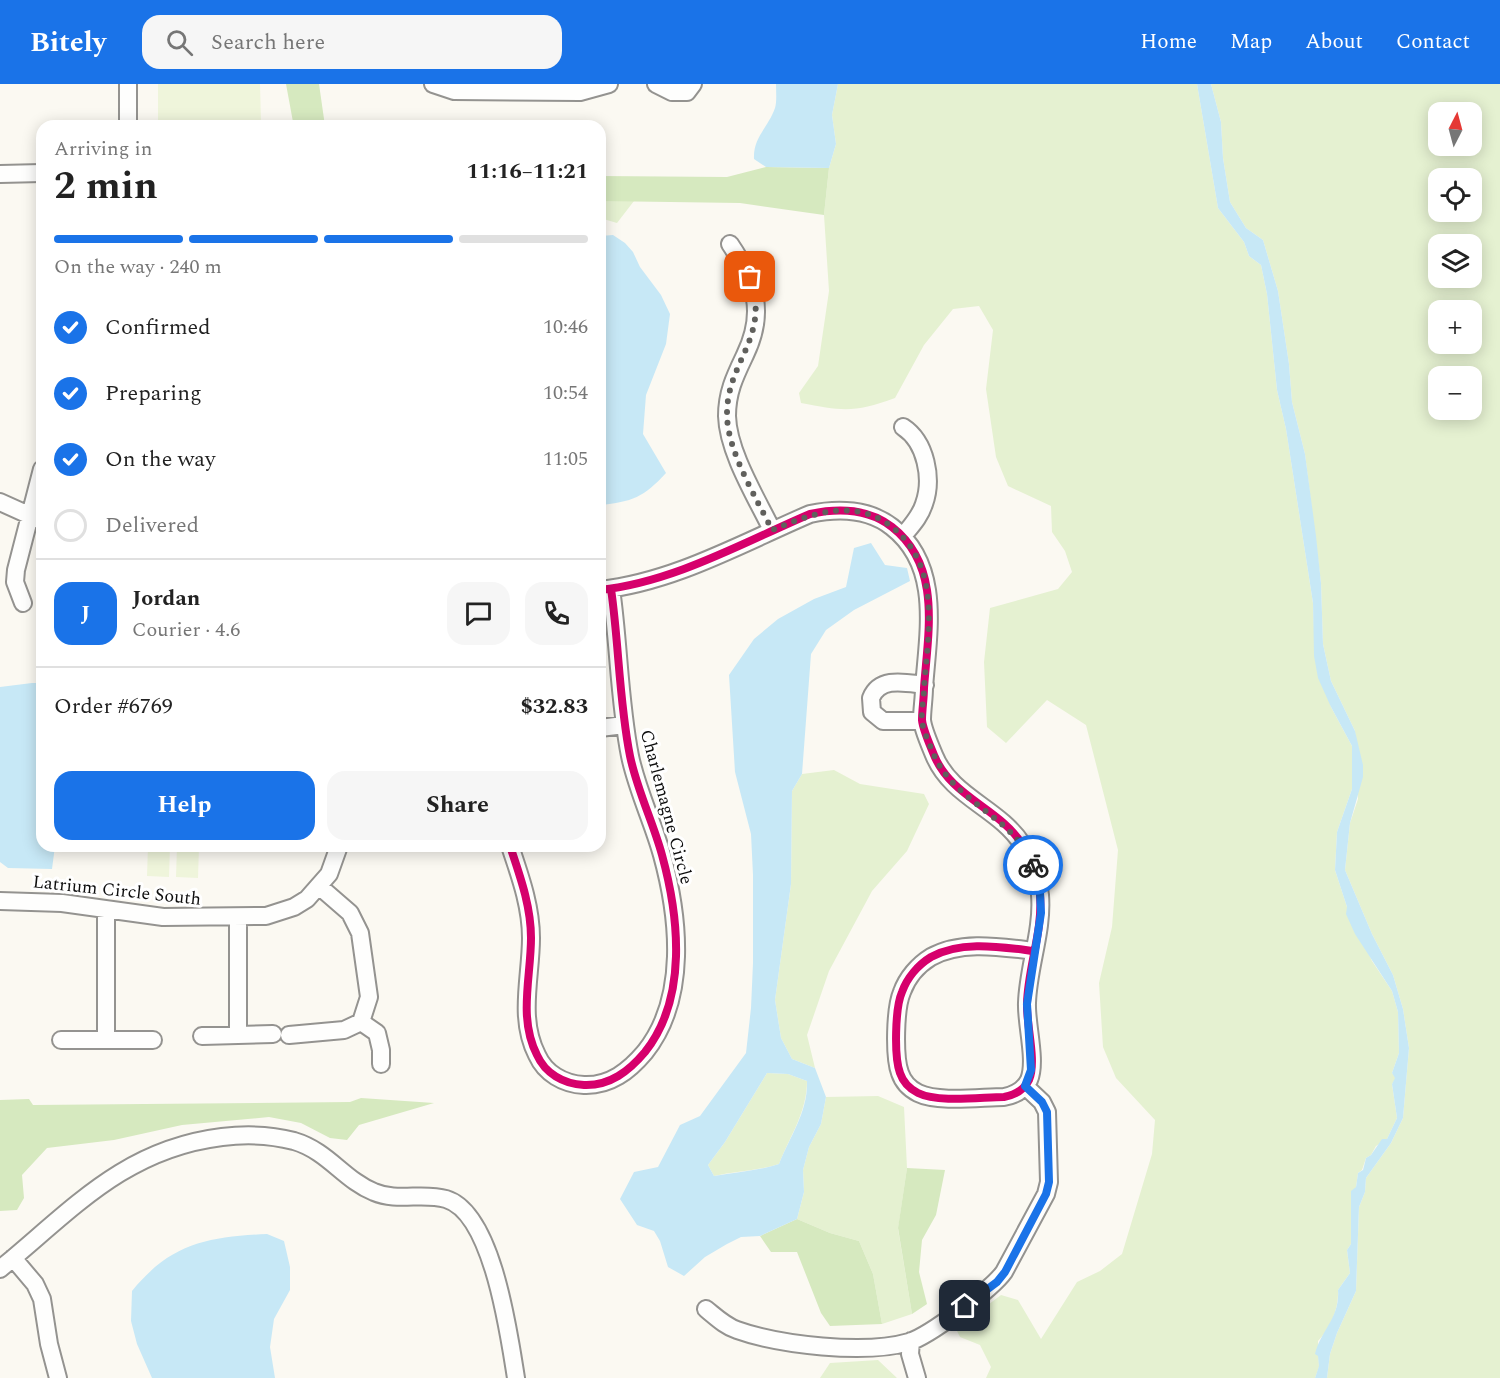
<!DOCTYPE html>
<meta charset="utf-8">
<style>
body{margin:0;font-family:Spectral,serif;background:#f6f6f6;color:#222;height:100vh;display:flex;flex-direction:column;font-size:22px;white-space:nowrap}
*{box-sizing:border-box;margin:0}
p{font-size:20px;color:#767676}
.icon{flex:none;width:33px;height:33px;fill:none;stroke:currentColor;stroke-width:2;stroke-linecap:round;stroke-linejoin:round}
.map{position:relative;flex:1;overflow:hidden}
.panel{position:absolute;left:36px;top:36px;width:570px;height:732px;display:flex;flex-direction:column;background:#fff;border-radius:18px;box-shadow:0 3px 15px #0003}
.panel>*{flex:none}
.needle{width:39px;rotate:6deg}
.controls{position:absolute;left:1428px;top:18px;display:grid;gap:12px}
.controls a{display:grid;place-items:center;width:54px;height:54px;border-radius:12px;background:#fff;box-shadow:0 3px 15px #0003;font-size:30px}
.pin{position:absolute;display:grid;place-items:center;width:51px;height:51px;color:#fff;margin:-26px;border-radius:12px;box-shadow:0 3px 9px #0006}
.courier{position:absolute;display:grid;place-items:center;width:60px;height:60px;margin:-30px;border:4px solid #1a73e8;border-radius:50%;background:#fff;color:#222;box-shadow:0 2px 8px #0007}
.head em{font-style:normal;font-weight:700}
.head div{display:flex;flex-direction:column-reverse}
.head{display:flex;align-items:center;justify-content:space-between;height:102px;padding:0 18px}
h1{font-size:39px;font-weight:700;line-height:45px}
.bar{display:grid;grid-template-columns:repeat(4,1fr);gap:9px 6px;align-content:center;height:72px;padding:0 18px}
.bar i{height:8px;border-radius:4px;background:#e0e0e0}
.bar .current{background:#1a73e8}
.bar p{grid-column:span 4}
.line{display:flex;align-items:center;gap:15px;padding:0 18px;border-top:2px solid #e0e0e0}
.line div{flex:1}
.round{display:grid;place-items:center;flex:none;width:63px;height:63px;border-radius:18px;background:#f6f6f6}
ol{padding:0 18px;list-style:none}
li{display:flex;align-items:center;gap:18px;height:66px}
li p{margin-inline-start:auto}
li .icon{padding:6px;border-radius:50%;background:#1a73e8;color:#fff;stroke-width:4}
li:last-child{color:#767676}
li i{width:33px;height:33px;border:3px solid #e0e0e0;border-radius:50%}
.cta{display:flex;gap:12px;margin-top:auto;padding:12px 18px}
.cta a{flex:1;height:69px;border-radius:18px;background:#1a73e8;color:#fff;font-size:24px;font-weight:700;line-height:69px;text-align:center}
.cta a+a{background:#f6f6f6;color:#222}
header{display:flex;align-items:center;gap:36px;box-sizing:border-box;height:84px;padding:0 30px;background:#1a73e8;color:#fff}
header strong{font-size:28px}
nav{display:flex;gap:33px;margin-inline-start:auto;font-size:21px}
.search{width:420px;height:54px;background:#f6f6f6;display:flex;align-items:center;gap:15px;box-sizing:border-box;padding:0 21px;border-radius:18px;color:#767676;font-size:22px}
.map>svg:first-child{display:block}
.green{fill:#e5f1d1;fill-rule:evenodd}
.forest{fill:#d6e9bf}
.pitch{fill:#eff5db}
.water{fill:#c7e8f6;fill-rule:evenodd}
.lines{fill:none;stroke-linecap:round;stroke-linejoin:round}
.minor-casing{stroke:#949390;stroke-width:20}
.minor{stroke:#fefefd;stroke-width:16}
.cycleway-casing{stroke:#fff;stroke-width:11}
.cycleway{stroke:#d6006c;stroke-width:8}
.done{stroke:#60605d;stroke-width:6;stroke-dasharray:0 10.8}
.route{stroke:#1a73e8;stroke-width:8}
.labels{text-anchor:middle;stroke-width:6;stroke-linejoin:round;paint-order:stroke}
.street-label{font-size:18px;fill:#0d0d0d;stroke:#fff}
</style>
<header>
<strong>Bitely</strong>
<div class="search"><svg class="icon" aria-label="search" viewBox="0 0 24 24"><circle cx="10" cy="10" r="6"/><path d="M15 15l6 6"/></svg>Search here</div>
<nav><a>Home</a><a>Map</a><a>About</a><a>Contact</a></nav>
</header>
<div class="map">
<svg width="1500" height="1294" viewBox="0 0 1500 1294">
<rect width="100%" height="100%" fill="#fbf9f2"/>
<!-- green -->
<path class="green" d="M838,0h359l21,124 26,34 5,14 12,9 6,29 10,96 9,39 27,174 1,25 17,79 21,39v43l-15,43 -2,38 12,37 25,54 20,30 6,21 1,41 -7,20 4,5 -4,6 5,34 -10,21 -11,7 -5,9 -5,3 -4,12 -4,3 -2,14 -5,14v43l-4,6 3,23 -12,17c1,18 -7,38 -20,51l1,26 -4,11h-329l5,-11 -11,-22 -20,-8 -4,-8 45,-34 17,5 23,39 36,-57 23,-11 22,-17 30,-100 3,-34 -39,-42 -13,-31 -4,-64 13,-56 6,-77 -32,-125 -39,-25 -41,43 -19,-16 -3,-65 6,-54 68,-19 14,-17 -7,-21 -13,-19 -1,-26 -43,-20 -12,-29 -10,-68 7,-59 -14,-24 -26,3 -29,36 -29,53c-40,15 -53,13 -94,5l-2,-10 19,-27 11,-75 -5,-76 5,-47 7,-24 -4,-29z
M1211,0h289v1294h-173l3,-24 7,-21 19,-42 3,-84 6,-15 1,-14 25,-35 12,-25 6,-70 -6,-39 -10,-34 -21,-41 -27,-64 5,-47 8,-24 -3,-68 -24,-50 -8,-37 -2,-61 -16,-129 -13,-52 -3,-38 -11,-73 -15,-51 -17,-12 -16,-26 -7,-44 -2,-36zM1438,28h34v34h-34zM1438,94h34v34h-34zM1438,160h34v34h-34zM1438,226h34v34h-34zM1438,292h34v34h-34z
M600,117h34l-17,22 -17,-5z
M834,686l26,14 64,10 5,10 -22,47 -35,40 -43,80 -22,64 8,33 -23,-9 -11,-21 -6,-38 16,-116 1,-93 10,-17z
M767,989l21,1 19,7c0,31 -17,55 -28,83 -22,7 -43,7 -65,12l-6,-11 17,-23z
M878,1012l26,11 3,61 -9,61 14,85 -30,10 -9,-50 -14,-33 -29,-8 -33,-14 7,-27 -1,-22 6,-23 12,-23 5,-27z
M878,1276l19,18h-77l10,-15z"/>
<!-- forest -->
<path class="forest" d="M286,0h33l6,42h-36l4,-4z
M766,83l63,1 -5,47 -84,-12 -140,-2v-25l127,1z
M361,1014l73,5 -75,22 -12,15 -17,-2 -29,-15 -32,-6 -87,8 -68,15 -67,8 -25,27 2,23 -7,12 -17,1v-111l29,-1 4,6 317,-3z
M907,1084l38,2 -9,45 -14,25 -3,32 8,32 -15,10 -14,-86z
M797,1135l33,14 29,8 14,33 9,50 -52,2 -9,-13 -24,-61h-26l-11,-16z"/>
<!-- pitch -->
<path class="pitch" d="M158,0h102l1,38 -103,1z
M148,762h22l-1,31 -22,-1z
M177,762h22l-1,32 -22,-1z"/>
<!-- water -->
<path class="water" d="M776,0h62l-6,31 4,29 -7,24 -63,-1 -12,-8c-1,-22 14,-31 21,-51 2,-7 1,-16 1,-24z
M1197,0h14l10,38 2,36 7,44 16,26 17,12 15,51 11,73 3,38 13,52 11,82 5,47 2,61 8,37 24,50 8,34v12l-13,46 -5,47 27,64 21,41 10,34 6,39 -6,70 -12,25 -25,35 -1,14 -6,15 -3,84 -19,42 -7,21 -3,24h-12l4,-12 -1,-10 -3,-2c6,-24 25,-36 23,-64l12,-17 -3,-23 4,-6v-53l5,-4 2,-14 5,-3 3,-12 5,-3 11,-16h5l10,-21 -5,-34 3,-6 -3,-5 7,-20 -1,-41 -6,-21 -37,-57 -9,-20 1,-7 -12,-37 2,-38 15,-43v-43l-21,-39 -13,-29 -4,-22 -1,-53 -27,-174 -9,-39 -10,-96 -6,-29 -12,-9 -5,-14 -26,-34z
M613,151l12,8 8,9 7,15 21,28 9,19 -4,30 -20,51 -3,39 23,39c-22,24 -34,29 -66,32v-269z
M871,459l14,22 22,3 3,13 -56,29 -28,20 -15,24 -9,120 -10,17 -1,93 -16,116 6,38 11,21 23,9 11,29 -5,27 -12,23 -6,23 1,22 -7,27 -37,17 -19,1 -14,7 -22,13 -21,19 -16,-9 -8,-26 -6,-10 -17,-6 -17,-26 14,-27 24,-5 22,-42 20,-9 46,-63 5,-45 2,-45v-88l-2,-41 -16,-62 -6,-97 25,-36 24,-20 36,-20 32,-12 8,-39zM767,989l21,1 19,7c1,31 -17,55 -28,83 -22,7 -43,8 -65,12l-6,-11 17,-23z
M32,599h10v163h13l-3,23 -44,-1 -8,-6v-175z
M267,1150l17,7 6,26v23l-16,29 -4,28 5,31h-123l-15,-34 -6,-23 1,-30c39,-48 76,-54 135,-57z"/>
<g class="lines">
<defs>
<path id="minor" d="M128,0v42
M433,0l21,7 126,1 29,-8
M656,0l16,8h15l6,-8
M0,90l42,-1
M730,160c25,37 36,68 15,111 -10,21 -18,37 -18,61 1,36 29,81 45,114
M903,343c23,15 30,52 21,77 -4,13 -13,22 -21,32
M0,418l42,19
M600,506c74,-8 142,-47 210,-76 28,-6 59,-5 82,13 50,39 36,105 32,161 0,10 -2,22 -2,32 1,10 8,25 12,35 17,42 65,53 88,89 10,16 16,32 18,51 3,36 -12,72 -13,108 -1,21 10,58 2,77 -5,10 -14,15 -25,17 -22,0 -66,6 -86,-4 -8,-4 -15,-11 -18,-20 -6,-16 -5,-65 2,-81 5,-14 16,-27 29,-35 30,-17 70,-10 103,-6
M23,519l-8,-21 1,-12 26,-101
M922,637h-39l-11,-9 -1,-14c9,-22 35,-15 54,-13
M600,644l24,-3
M510,762c10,30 21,60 21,92 0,39 -13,80 6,117 8,18 26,29 47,30 26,1 45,-14 61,-33 43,-54 34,-135 17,-197 -9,-33 -25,-65 -32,-99 -11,-55 -11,-112 -19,-167
M320,803l30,26 10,20 9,64 -8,25 16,11 4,17v14
M0,817l62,2 101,14 103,-1 28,-9 13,-8 22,-25 10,-28
M238,951v-117
M289,951l55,-5 17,-8
M202,952l71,-2
M61,956h92
M106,956v-130
M13,1174l22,26 7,15 7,45 9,34
M0,1185c72,-59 124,-120 222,-132 24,-3 49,-2 72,4 34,10 50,39 80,51 23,10 49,0 72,7 47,14 63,136 70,179
M706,1225c10,8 19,17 31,21 42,15 128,25 172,12 20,-6 83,-53 95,-70l42,-78 3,-12 -2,-70 -5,-10 -17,-16
M911,1257l-1,13 7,24"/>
</defs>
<!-- minor casing -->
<use href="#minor" class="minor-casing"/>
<!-- minor -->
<use href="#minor" class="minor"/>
<defs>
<path id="cycleway" d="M600,506c74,-8 142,-47 210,-76 28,-6 59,-5 82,13 50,39 36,105 32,161 0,10 -2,22 -2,32 1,10 8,25 12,35 17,42 65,53 88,89 10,16 16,32 18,51 3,36 -12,72 -13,108 -1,21 10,58 2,77 -5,10 -14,15 -25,17 -22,0 -66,6 -86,-4 -8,-4 -15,-11 -18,-20 -6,-16 -5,-65 2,-81 5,-14 16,-27 29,-35 30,-17 70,-10 103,-6
M510,762c10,30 21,60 21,92 0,39 -13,80 6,117 8,18 26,29 47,30 26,1 45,-14 61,-33 43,-54 34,-135 17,-197 -9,-33 -25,-65 -32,-99 -11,-55 -11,-112 -19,-167"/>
</defs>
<!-- cycleway casing -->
<use href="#cycleway" class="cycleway-casing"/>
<!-- cycleway -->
<use href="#cycleway" class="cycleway"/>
</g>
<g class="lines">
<!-- done -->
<path class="done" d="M750,193c21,61 -23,83 -23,137 0,37 29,83 45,116 39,-16 82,-33 120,-3 50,40 36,105 32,162 0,10 -3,21 -2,32 1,10 8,24 12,34 21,48 79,61 99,110"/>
<!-- route -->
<path class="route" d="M965,1222l32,-24 8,-10 41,-78 3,-12 -2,-70 -5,-10 -17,-16 6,-16 -4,-66 14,-91 -1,-21 -7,-27"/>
</g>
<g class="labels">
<!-- street labels -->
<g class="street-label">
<text transform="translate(667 723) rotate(75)" y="6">Charlemagne Circle</text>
<text transform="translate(117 806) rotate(6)" y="6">Latrium Circle South</text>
</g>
</g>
</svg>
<div class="controls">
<a><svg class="needle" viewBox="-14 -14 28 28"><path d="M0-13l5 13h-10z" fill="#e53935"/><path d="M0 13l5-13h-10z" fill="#767676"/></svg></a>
<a><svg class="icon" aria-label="locate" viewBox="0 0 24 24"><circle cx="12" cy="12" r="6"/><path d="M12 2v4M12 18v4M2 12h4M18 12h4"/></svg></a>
<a><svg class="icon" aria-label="layers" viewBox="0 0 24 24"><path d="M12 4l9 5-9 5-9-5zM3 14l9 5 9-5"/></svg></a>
<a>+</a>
<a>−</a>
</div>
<div class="pin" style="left:750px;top:193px;background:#ea580c"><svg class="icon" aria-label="bag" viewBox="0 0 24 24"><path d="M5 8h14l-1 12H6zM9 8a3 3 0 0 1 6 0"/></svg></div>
<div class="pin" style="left:965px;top:1222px;background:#1f2937"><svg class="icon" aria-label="home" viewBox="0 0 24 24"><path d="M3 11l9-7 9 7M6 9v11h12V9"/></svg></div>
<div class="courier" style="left:1033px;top:781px"><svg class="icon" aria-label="bike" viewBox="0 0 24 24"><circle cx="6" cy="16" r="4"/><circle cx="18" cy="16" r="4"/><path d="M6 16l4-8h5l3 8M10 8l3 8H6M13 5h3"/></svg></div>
<section class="panel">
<div class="head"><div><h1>2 min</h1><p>Arriving in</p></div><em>11:16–11:21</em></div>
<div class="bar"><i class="current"></i><i class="current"></i><i class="current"></i><i></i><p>On the way · 240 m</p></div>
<ol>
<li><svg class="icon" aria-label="check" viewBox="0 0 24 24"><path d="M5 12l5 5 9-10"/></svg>Confirmed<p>10:46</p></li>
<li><svg class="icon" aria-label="check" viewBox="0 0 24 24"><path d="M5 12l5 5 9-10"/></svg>Preparing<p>10:54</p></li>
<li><svg class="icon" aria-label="check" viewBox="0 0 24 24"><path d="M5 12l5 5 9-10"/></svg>On the way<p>11:05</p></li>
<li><i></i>Delivered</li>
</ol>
<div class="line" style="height:108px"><b class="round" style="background:#1a73e8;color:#fff">J</b><div><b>Jordan</b><p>Courier · 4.6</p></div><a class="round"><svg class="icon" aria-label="chat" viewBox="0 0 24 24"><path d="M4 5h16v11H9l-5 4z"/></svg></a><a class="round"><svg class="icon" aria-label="phone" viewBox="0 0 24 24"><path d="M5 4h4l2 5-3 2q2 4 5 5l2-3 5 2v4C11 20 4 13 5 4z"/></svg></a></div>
<div class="line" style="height:78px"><div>Order #6769</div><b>$32.83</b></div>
<div class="cta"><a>Help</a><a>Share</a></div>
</section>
</div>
